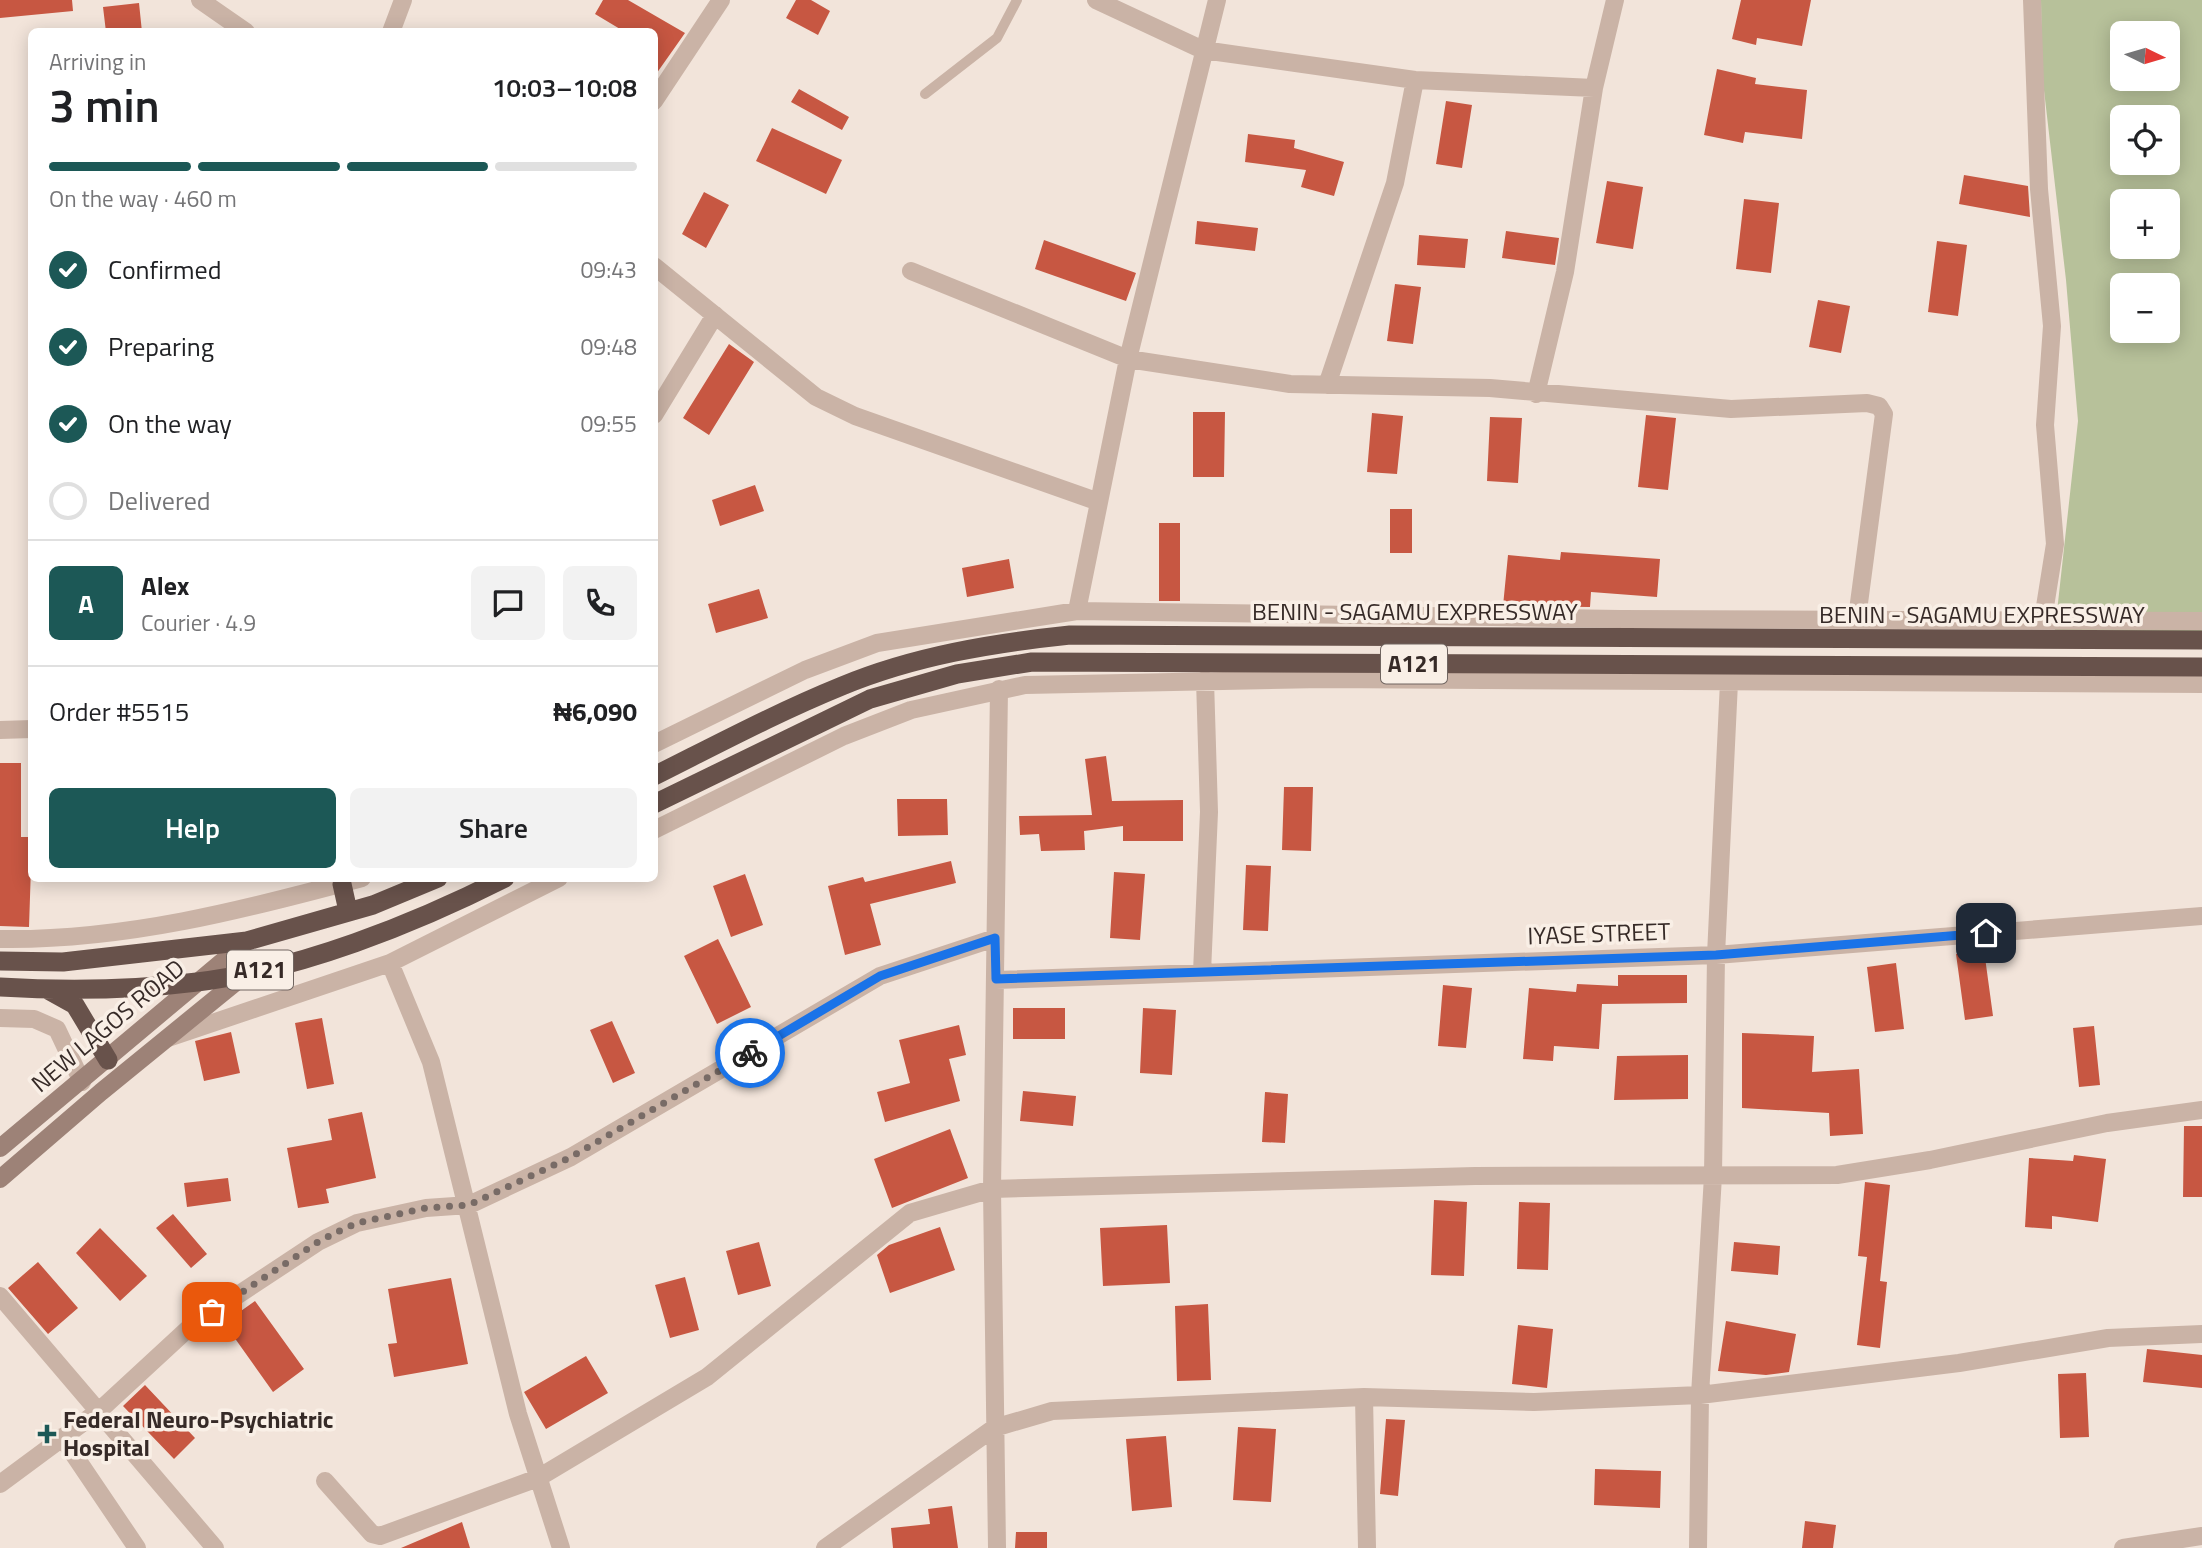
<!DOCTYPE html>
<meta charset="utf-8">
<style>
body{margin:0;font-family:"Titillium Web",sans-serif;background:#f2f2f2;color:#202124;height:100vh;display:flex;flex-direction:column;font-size:26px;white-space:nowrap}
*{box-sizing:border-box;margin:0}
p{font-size:23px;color:#757577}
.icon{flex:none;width:38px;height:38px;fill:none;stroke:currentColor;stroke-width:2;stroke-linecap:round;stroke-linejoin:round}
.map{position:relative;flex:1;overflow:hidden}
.sheet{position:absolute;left:28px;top:28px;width:630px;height:854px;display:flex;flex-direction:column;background:#fff;border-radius:10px;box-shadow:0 4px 18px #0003}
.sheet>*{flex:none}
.needle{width:46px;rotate:95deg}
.buttons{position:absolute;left:2110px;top:21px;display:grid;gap:14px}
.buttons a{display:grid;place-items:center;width:70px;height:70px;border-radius:10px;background:#fff;box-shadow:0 4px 18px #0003;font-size:35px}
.pin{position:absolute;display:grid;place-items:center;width:60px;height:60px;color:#fff;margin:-30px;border-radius:14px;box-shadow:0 4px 10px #0006}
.courier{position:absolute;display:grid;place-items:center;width:70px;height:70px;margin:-35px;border:5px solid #1a73e8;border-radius:50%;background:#fff;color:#222;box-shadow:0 2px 9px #0007}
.headline em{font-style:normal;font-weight:600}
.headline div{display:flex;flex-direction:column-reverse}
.headline{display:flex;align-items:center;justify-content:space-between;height:119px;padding:0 21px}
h1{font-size:46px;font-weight:600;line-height:52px}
.bar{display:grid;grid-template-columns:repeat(4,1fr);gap:10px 7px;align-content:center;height:84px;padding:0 21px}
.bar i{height:9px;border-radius:5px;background:#e0e0e0}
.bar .active{background:#1c5856}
.bar p{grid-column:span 4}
.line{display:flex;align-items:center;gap:18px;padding:0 21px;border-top:2px solid #e0e0e0}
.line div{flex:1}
.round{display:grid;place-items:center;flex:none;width:74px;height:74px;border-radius:10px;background:#f2f2f2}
ol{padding:0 21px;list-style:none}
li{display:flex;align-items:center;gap:21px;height:77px}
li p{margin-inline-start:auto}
li .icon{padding:7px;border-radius:50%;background:#1c5856;color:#fff;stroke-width:4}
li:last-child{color:#757577}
li i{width:38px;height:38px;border:4px solid #e0e0e0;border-radius:50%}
.button{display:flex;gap:14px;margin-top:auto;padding:14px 21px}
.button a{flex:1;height:80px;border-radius:10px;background:#1c5856;color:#fff;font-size:28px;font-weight:600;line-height:80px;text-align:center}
.button a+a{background:#f2f2f2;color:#202124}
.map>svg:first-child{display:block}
.green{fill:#b7c19a;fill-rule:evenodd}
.building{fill:#c75742}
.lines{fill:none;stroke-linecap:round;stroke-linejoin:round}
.service{stroke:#cab3a6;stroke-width:10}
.minor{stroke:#cab3a6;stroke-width:18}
.secondary{stroke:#9d8277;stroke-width:18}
.trunk{stroke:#68524b;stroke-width:19}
.done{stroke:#786b66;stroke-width:7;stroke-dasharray:0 12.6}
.route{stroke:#1a73e8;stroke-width:9}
.poi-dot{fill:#1c5856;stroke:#f9efe6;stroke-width:2.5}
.labels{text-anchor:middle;stroke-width:7;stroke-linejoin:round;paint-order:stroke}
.shield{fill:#f9efe6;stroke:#706560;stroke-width:2}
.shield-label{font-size:23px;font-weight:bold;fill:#362a27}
.street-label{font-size:24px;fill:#362a27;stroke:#f9efe6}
.poi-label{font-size:24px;font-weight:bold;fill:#362a27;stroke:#f9efe6;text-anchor:start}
</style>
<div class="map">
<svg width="2202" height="1548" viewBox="0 0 2202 1548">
<rect width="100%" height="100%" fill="#f2e4da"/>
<!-- green -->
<path class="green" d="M2041,0h161v632l-147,-2 23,-209 -12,-141 -24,-207zM2123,33h45v46h-45zM2123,117h45v46h-45zM2123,201h45v46h-45zM2123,285h45v46h-45z"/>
<!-- building -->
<path class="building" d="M0,0h72l1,11 -73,7z
M603,0h25l57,33 -31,44v-45h-29l-30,-18z
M796,0h15l19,11 -12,24 -32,-17z
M1741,0h70l-9,46 -45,-8 -1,7 -24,-6z
M139,3l3,29h-36l-3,-25z
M1717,69l39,9 -1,6 52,6 -5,49 -57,-7 -2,11 -39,-8z
M799,89l50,28 -7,13 -51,-28z
M1446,101l26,4 -10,63 -26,-4z
M772,128l70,32 -16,34 -70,-33z
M1248,134l47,6 -1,8 50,14 -10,34 -33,-9 5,-17 -61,-8z
M1964,175l64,11 2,31 -71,-13z
M1607,181l36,6 -10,62 -37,-6z
M704,192l25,13 -23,43 -24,-14z
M1744,199l35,4 -8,70 -35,-4z
M1197,221l61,7 -3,23 -60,-7z
M1506,231l53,7 -4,27 -53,-7z
M1419,235l49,4 -3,29 -48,-3z
M1044,240l92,33 -10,28 -91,-32z
M1937,241l30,4 -9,71 -30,-4z
M1395,284l26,3 -8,57 -26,-3z
M1818,300l32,6 -9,47 -32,-6z
M729,344l25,18 -45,73 -26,-17z
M1193,412h32l-1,65h-31z
M1372,413l31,3 -6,58 -30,-2z
M1646,415l30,3 -8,72 -30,-3z
M1490,417l32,1 -4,65 -31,-2z
M755,485l9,26 -44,15 -8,-26z
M1390,509h22v44h-22z
M1159,523h21v78h-21z
M1561,552l99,7 -3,38 -66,-5 -1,15 -87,-1 5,-51 52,5z
M1009,559l5,29 -47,9 -5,-29z
M759,589l9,29 -52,15 -8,-29z
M1106,756l6,45 71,-1v41h-60v-15l-39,5 1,19 -44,1 -2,-17 -19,1 -1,-19 73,-1 -7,-56z
M0,763h21v74h11l-3,90 -29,-1z
M1284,787h29l-2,64 -29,-1z
M897,799h50l1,36 -50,1z
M951,861l5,22 -86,21 11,41 -36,10 -17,-69 35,-9 2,5z
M1246,865l25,1 -3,65 -25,-1z
M1114,872l31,2 -5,66 -30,-2z
M745,874l18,51 -32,12 -18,-51z
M718,939l33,68 -34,17 -33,-68z
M1984,950l9,66 -28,4 -9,-66z
M1896,963l8,66 -29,3 -8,-65z
M1618,975h69v28l-85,1 -3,45 -45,-3 -1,15 -30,-2 6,-71 47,4 1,-8 41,2z
M1443,985l29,3 -6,60 -28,-2z
M1013,1008h52v31h-52z
M1143,1008l33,2 -4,65 -32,-2z
M322,1018l12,66 -27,5 -12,-66z
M612,1021l23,52 -22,10 -23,-53z
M959,1025l7,30 -17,4 11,42 -75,21 -8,-30 33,-9 -11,-43z
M2094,1026l6,59 -21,2 -6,-59z
M231,1032l9,41 -36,8 -9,-40z
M1742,1033l72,3 -2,36 47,-3 4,65 -33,2 -1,-23 -87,-5z
M1688,1055v44l-74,1 3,-44z
M1023,1091l53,5 -3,30 -53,-5z
M1265,1092l23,2 -3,49 -23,-1z
M362,1112l14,66 -50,11 3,14 -31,5 -11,-60 45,-8 -4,-21z
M2184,1126h18v71h-19z
M950,1129l18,49 -76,30 -18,-49z
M2074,1155l32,4 -8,63 -46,-6v13l-27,-2 4,-69 44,3z
M228,1178l3,23 -44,6 -3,-24z
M1865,1182l25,3 -10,96 7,1 -7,66 -23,-3 10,-88 -9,-1z
M1434,1200l33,2 -3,74 -33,-1z
M1519,1202l31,1 -2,67 -31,-1z
M173,1214l34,40 -16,14 -35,-40z
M1167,1225l3,58 -67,3 -3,-58z
M940,1227l15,43 -65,23 -13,-38 12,-10z
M100,1228l47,48 -27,25 -44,-48z
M759,1242l12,44 -33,9 -12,-44z
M1734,1242l46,4 -2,29 -47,-4z
M38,1262l40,46 -30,26 -40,-46z
M685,1277l14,53 -29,8 -15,-53z
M451,1278l17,86 -74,13 -6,-33 9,-1 -9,-54z
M255,1301l49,68 -31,23 -49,-69z
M1208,1304l3,76 -34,1 -2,-75z
M1726,1321l70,13 -7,38 -23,3 -48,-4z
M1518,1325l35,4 -6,59 -35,-4z
M2147,1349l55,6v33l-59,-6z
M586,1356l22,37 -62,36 -22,-37z
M2086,1373l3,64 -29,1 -2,-64z
M145,1385l50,53 -21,21 -51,-53z
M1386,1419l19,1 -7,76 -18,-2z
M1238,1427l38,2 -5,73 -38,-2z
M1166,1436l6,71 -40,4 -6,-72z
M1595,1469l66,2 -1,37 -66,-3z
M952,1506l6,42h-65l-2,-20 39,-4 -2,-15z
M1805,1521l31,4 -3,23h-31z
M462,1522l8,26h-69z
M1016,1532h31v16h-32z"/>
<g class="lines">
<!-- service -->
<path class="service" d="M925,94l72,-56 20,-38"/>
<!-- minor -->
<path class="minor" d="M200,0l46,32
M1096,0l107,50 212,30 179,8
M2032,0l7,189 13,137 -7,99 10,119 -12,75
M391,32l12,-32
M654,101l67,-101
M654,266l162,131 39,19 244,86
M911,271l217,88 162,25 200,4 241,21 136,-6 12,3 5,8 -27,204
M1327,385l68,-202 20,-103
M1536,394l29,-122 29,-184 21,-88
M654,415l61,-100
M1077,611l51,-252 89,-359
M0,730l32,-1
M654,744l151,-74 72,-27 200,-32 543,8 582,2
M654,830l190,-94 67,-26 114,-25 297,-6 880,5
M0,939c123,2 244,-29 362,-61
M390,963l41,99 87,352 43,134
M1202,972l7,-160 -4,-132
M996,980l720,-25 486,-39
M0,1018l34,1 23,10 25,53
M168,1038l222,-75 169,-85
M0,1296l215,252
M1364,1397l3,151
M62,1437l75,111
M325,1481l47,53 8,2 158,-58 169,-101 203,-164 82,-24 483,-13 362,-1 93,-15 177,-37 95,-13
M0,1484l100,-74 91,-84 127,-84 39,-19 69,-15 43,-3 102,-48 309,-181 115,-38
M825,1548l169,-120 58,-17 312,-14 170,5 166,-7 259,-32 149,-25 94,-4
M997,1548l-5,-359 7,-500
M1698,1548l2,-153 13,-219 3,-221 13,-273
M2123,1548l79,-12"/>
<!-- secondary -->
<path class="secondary" d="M0,1148l247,-207
M0,1179l101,-87 146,-119"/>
<!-- trunk -->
<path class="trunk" d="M654,776c62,-31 124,-64 188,-90 72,-30 151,-43 228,-51l1132,5
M654,804l216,-105 87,-25 75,-12 1170,5
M342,884l6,27
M0,961l63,1 184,-21 126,-36 65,-27
M0,987c64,4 133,3 197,-5 102,-12 217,-58 308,-104
M48,990l27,15 33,55"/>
</g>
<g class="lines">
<!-- done -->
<path class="done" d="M212,1312l106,-70 19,-10 20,-9 69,-15 43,-3 102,-48 179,-104"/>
<!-- route -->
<path class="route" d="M750,1053l130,-77 115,-38 1,41 720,-24 270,-22"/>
</g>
<!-- markers -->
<path class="poi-dot" d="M43.5 1423.5h7v7h7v7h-7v7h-7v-7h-7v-7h7z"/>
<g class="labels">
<!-- shield labels -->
<g class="shield">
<rect x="1381" y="644.5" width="66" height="39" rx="5"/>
<rect x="227" y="950.5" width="66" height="39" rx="5"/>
</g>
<g class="shield-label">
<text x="1414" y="672">A121</text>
<text x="260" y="978">A121</text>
</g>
<!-- street labels -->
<g class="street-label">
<text x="1415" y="620">BENIN - SAGAMU EXPRESSWAY</text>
<text x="1982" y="623">BENIN - SAGAMU EXPRESSWAY</text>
<text transform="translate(1599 934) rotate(-2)" y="8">IYASE STREET</text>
<text transform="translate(108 1026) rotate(-40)" y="8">NEW LAGOS ROAD</text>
</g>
<!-- poi labels -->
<g class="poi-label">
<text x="63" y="1428">Federal Neuro-Psychiatric<tspan x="63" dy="28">Hospital</tspan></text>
</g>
</g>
</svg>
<div class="buttons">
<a><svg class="needle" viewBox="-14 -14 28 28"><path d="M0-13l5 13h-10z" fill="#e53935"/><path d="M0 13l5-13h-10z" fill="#757577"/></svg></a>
<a><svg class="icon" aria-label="locate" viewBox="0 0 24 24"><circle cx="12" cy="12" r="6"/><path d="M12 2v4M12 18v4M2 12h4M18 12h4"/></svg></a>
<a>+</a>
<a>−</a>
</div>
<div class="pin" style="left:212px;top:1312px;background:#ea580c"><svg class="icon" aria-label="bag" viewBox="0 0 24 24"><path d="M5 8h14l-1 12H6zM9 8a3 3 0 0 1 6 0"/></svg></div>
<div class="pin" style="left:1986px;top:933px;background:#1f2937"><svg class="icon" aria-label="home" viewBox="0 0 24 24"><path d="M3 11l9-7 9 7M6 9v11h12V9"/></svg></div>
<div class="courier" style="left:750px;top:1053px"><svg class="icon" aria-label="bike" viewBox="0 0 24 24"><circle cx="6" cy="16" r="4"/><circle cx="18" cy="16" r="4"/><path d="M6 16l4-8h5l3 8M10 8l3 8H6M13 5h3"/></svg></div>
<section class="sheet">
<div class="headline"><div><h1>3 min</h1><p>Arriving in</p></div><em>10:03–10:08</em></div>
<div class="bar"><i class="active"></i><i class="active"></i><i class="active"></i><i></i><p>On the way · 460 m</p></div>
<ol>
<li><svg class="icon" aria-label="check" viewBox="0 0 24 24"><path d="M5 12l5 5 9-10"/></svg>Confirmed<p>09:43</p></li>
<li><svg class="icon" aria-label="check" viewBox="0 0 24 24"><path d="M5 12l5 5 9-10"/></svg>Preparing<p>09:48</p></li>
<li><svg class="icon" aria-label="check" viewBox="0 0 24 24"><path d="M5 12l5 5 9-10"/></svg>On the way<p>09:55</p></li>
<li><i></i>Delivered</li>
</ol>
<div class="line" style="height:126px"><b class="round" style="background:#1c5856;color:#fff">A</b><div><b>Alex</b><p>Courier · 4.9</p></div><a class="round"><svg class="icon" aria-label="chat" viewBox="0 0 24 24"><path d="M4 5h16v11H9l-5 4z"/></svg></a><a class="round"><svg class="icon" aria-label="phone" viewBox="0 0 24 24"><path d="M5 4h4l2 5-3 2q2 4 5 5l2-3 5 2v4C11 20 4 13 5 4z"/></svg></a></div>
<div class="line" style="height:91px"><div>Order #5515</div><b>₦6,090</b></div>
<div class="button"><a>Help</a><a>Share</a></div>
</section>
</div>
